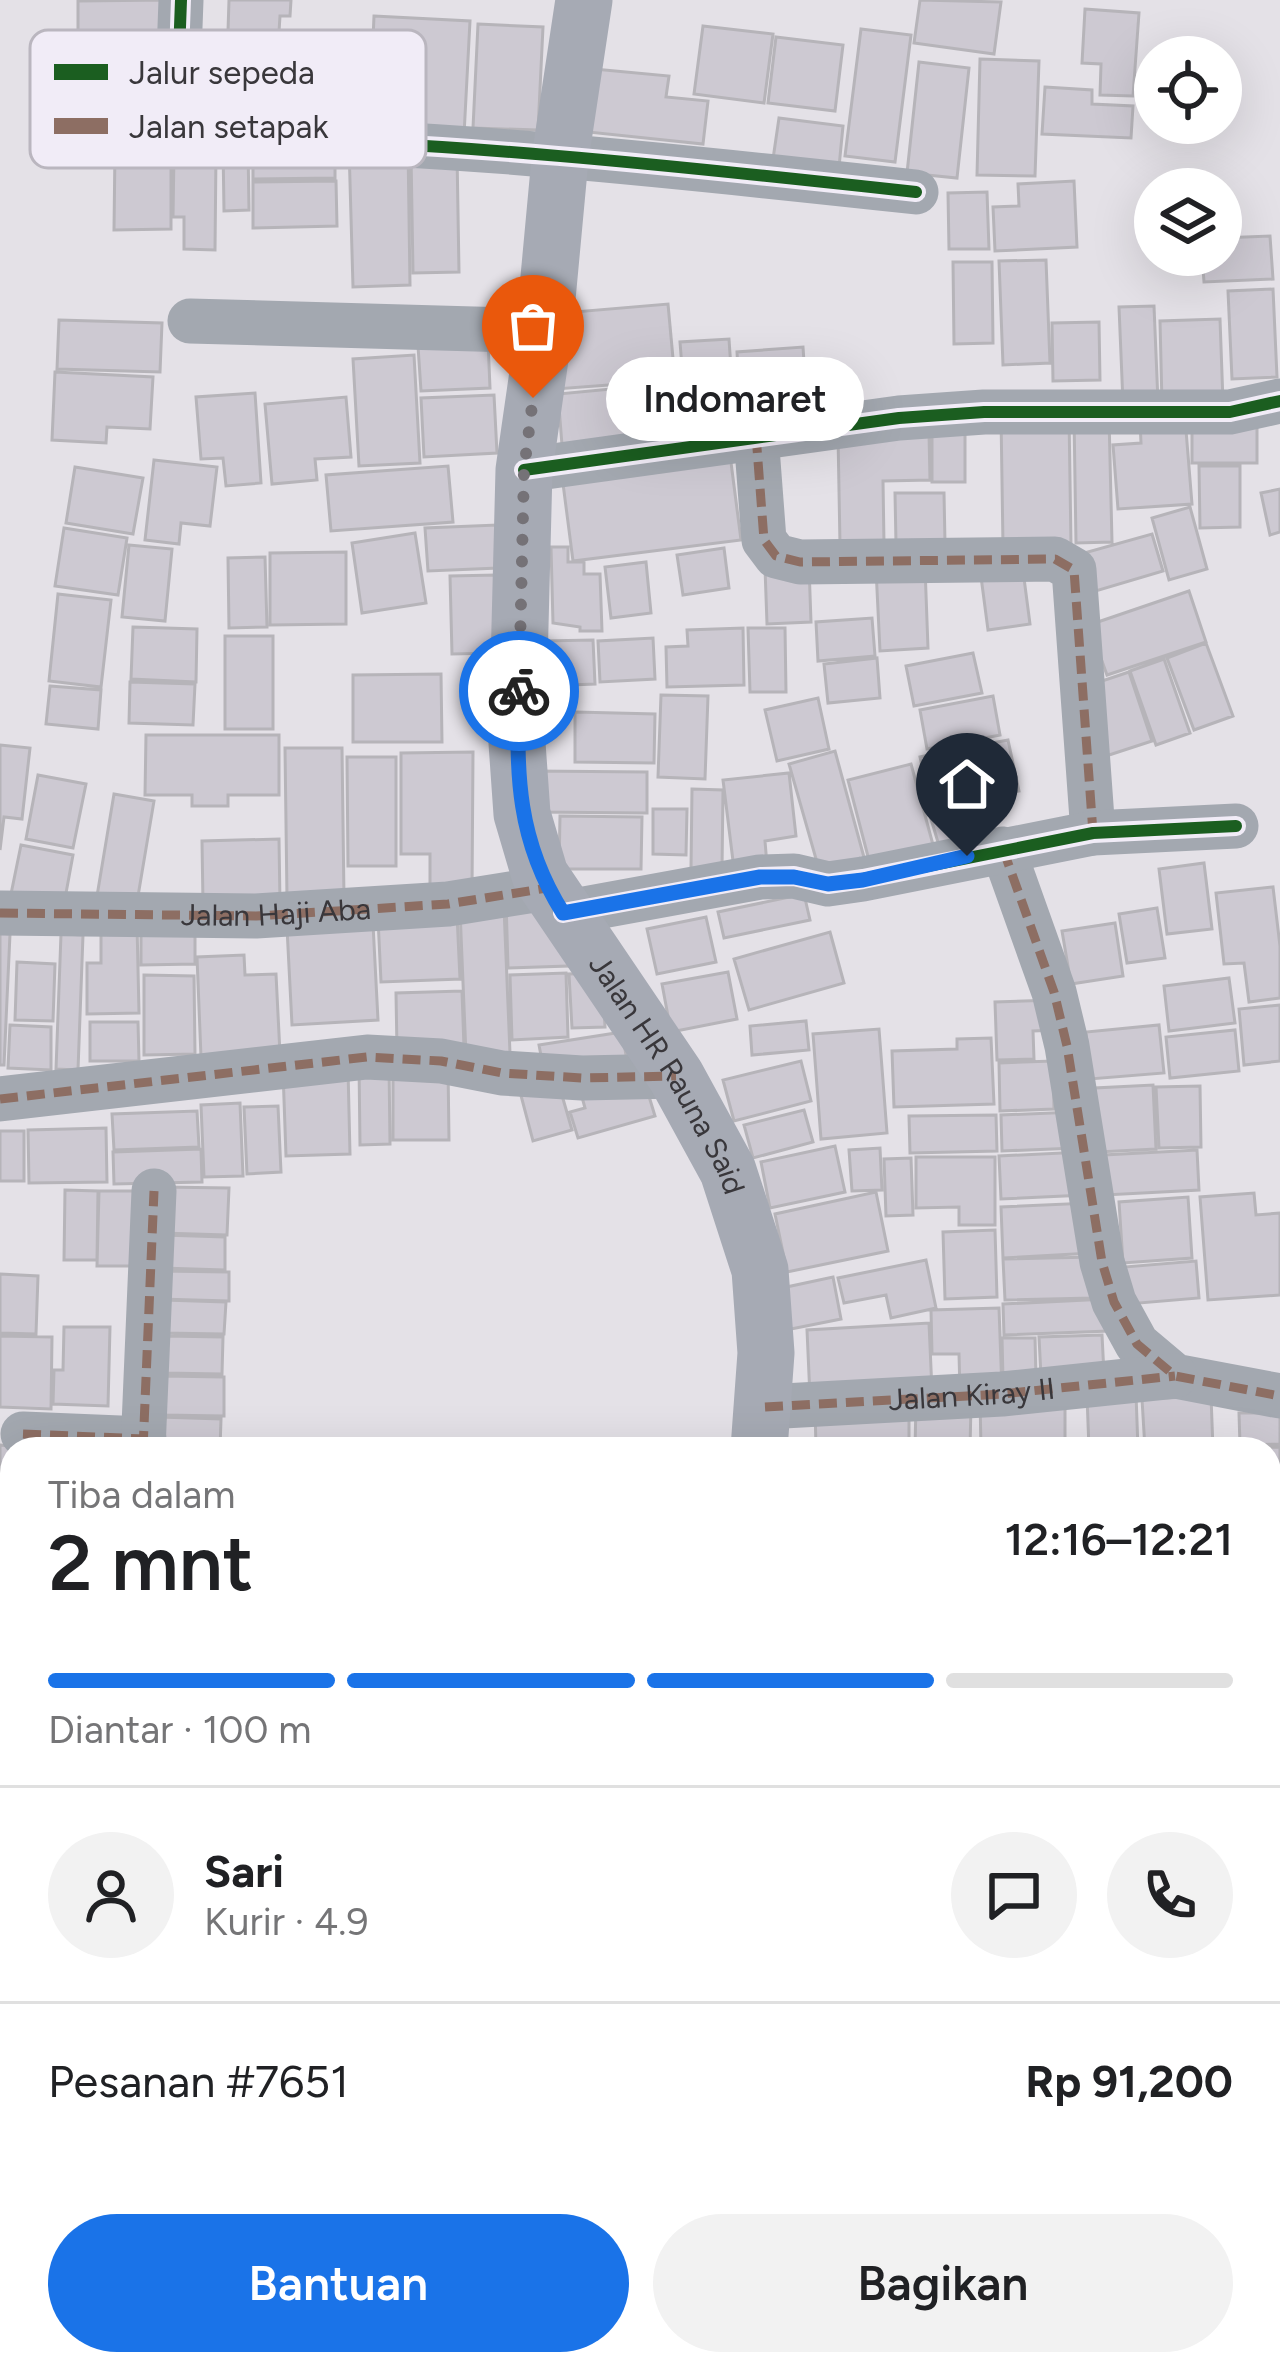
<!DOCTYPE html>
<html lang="id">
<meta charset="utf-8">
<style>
body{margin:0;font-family:Figtree,sans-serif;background:#f2f2f2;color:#202124;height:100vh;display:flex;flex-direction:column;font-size:45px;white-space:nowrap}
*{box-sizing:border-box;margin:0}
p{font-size:39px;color:#757577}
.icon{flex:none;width:66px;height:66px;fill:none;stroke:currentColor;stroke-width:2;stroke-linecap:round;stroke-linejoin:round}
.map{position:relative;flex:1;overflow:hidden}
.panel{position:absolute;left:0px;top:1437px;width:1281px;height:939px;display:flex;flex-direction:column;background:#fff;border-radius:36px 36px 0 0;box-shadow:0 12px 48px #0002}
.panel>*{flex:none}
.buttons{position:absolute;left:1134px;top:36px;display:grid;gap:24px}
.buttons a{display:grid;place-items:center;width:108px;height:108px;border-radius:50%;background:#fff;box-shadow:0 12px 48px #0002;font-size:60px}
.pin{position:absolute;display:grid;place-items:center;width:102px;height:102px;color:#fff;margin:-123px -51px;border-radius:50% 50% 50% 0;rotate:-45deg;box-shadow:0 0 12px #0007}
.pin .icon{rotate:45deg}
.courier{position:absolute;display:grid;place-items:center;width:120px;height:120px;margin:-60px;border:9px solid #1a73e8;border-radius:50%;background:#fff;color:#222;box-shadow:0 3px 15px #0007}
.bubble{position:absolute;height:84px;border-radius:42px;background:#fff;box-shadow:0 12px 48px #0002;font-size:39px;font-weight:600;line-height:84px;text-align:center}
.headline em{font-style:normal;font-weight:600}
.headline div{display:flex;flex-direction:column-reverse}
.headline{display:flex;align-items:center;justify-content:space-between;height:204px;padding:0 48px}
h1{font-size:78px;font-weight:600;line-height:90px}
.bar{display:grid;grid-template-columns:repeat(4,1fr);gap:18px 12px;align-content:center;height:144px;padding:0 48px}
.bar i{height:15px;border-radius:9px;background:#e0e0e0}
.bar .current{background:#1a73e8}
.bar p{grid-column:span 4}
.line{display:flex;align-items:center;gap:30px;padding:0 48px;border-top:3px solid #e0e0e0}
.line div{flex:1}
.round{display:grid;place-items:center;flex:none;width:126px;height:126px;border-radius:63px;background:#f2f2f2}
.cta{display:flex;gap:24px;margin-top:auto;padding:24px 48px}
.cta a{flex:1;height:138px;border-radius:72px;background:#1a73e8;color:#fff;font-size:48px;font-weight:600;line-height:138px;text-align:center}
.cta a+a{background:#f2f2f2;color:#202124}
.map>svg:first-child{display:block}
.building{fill:#cdc9d2;stroke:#b6b4b9;stroke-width:3}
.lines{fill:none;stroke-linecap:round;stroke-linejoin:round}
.minor{stroke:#a3a8b0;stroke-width:45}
.major{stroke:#a6aab4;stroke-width:57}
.quiet{stroke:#8d6e63;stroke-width:9;stroke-dasharray:18 9;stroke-linecap:butt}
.cycleway-casing{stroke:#f1ecf7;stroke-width:20}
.cycleway{stroke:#1b5e20;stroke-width:12}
.done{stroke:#757277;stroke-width:12;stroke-dasharray:0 21.6}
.route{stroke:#1a73e8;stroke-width:15}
.labels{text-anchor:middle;stroke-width:12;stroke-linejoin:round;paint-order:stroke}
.street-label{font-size:30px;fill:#39373b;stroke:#f1ecf7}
.key{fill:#f1ecf7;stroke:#bab6bf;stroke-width:3}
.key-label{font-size:33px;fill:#39373b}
</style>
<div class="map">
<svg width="1280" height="2375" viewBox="0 0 1280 2375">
<rect width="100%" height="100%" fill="#e4e1e7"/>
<!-- building -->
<path class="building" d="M168,0l1,50 -91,2v-51z
M229,0h62l-1,16h-10l-1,16 -51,-1z
M920,0l81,2 -7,52 -80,-11z
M1085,9l54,4 -6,83 -33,-1 1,-31 -19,-1z
M374,16l96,5 -6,114 -95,-4z
M478,24l65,3 -5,103 -65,-2z
M703,26l70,8 -9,69 -70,-9z
M861,29l50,6 -16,127 -50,-6z
M776,37l67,8 -8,66 -67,-8z
M980,59l59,2 -4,115 -58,-1z
M919,62l50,6 -12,110 -50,-5z
M594,69l75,7 -3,21 42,4 -5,43 -115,-12z
M1045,87l47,3v14l41,2 -2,32 -89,-4z
M779,118l64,8 -4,41 -66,-8z
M253,142h82v36l-82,1z
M408,146l2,139 -57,2 -4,-140z
M223,147h25l1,63 -25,1z
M115,149h56v80l-57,1z
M174,152l42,1 -1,97 -31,-1v-32h-11z
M457,153l2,119 -46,1 -2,-119z
M336,181l1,45 -84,2v-46z
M1074,181l3,66 -82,4 -2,-44 26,-1 -1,-22z
M987,192l2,57h-40l-1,-56z
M1270,236l3,43 -69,3 -2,-27h19v-17z
M1046,260l4,103 -47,2 -4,-104z
M953,262h39l1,81 -39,1z
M1273,289l4,88 -45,2 -4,-88z
M668,304l7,76 -119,9 -6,-75z
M1154,306l4,96 -35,1 -4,-96z
M1220,319l3,83 -61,2 -2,-83z
M59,320l103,3 -2,49 -103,-3z
M1099,322l1,58 -47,1 -1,-58z
M729,339l6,89 -48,4 -7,-90z
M488,341l2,47 -69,3 -3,-45z
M803,347l5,74 -67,4 -4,-73z
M414,355l6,108 -61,3 -6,-107z
M55,372l98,5 -3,52 -43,-2 -1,16 -54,-3z
M675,383l5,50 -118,12 -4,-51z
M255,393l6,90 -35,3 -3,-28 -22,1 -5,-62z
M494,395l3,58 -73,4 -3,-59z
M346,397l5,60 -36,2 2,21 -45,4 -7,-80z
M1069,415l2,130 -68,1 -2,-130z
M1074,417h35l3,125 -36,1z
M1185,418l7,86 -74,5 -5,-64 28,-2 -1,-22z
M1257,419v44h-65v-43z
M965,428v54h-33v-53z
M929,433l1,47 -47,1 1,63 -44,1 -2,-110z
M729,447l12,93 -168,21 -12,-93z
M154,460l63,7 -7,59 -29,-3 -2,21 -34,-4z
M448,466l5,56 -122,9 -5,-56z
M1199,466h41v61l-40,1z
M75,467l68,11 -10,56 -67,-11z
M1280,489v43l-10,3 -9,-42z
M895,493h49l1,50 -49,1z
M1190,507l17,62 -38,11 -17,-62z
M497,525l1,43 -70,3 -3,-43z
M64,528l63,10 -9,57 -63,-9z
M415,533l11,70 -64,10 -10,-70z
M1152,534l11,37 -74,22 -12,-38z
M129,545l43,4 -7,72 -43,-4z
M551,547h17v15h16v12h16l2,57h-22v-4l-27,-4z
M724,548l5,40 -46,7 -6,-40z
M346,552v72l-76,1v-72z
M265,557l2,70 -38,1 -1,-70z
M646,562l5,51 -40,5 -6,-51z
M1022,563l8,61 -42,6 -8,-61z
M809,566l2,56 -44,2 -2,-56z
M925,567l3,81 -48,3 -4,-82z
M496,575l2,78 -46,1 -2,-78z
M1189,591l17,51 -99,33 -18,-50z
M58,594l53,6 -10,87 -52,-6z
M872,618l3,38 -57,5 -2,-39z
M133,627l64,2 -1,53 -65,-3z
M743,628l1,57 -77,2 -1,-40 22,-1 -1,-16z
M748,628h37l1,64h-36z
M225,636h48v93h-48z
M653,638l2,41 -55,3 -2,-41z
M593,640l2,44 -50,2 -2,-45z
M1206,643l27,73 -39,14 -27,-72z
M973,653l9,40 -68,13 -8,-40z
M877,658l3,40 -52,5 -4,-39z
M1164,659l26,74 -34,12 -26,-74z
M1129,672l23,69 -49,16 -13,-72z
M441,674l1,68h-89v-67z
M130,682l65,2 -2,41 -64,-2z
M50,686l51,4 -3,39 -52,-5z
M661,695l47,1 -3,83 -47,-2z
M993,696l7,39 -73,14 -7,-39z
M818,698l11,51 -52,12 -12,-51z
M575,712l80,2 -1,49 -79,-1z
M146,735h133v60h-51v11h-36v-11h-47z
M1008,740l11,51 -33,6 -10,-51z
M0,745l30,3 -8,71 -18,-2 -4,33z
M970,746l11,54 -49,11 -12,-54z
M285,748h57l2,150h-57z
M835,751l30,110 -45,12 -31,-109z
M473,752l-1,140h-42v-38h-29v-101z
M347,757h49v109h-48z
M911,764l24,88 -64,16 -23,-88z
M533,771l114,1v41l-114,-1z
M789,773l7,63 -31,5 2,24 -33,4 -11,-89z
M38,775l48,9 -13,64 -47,-9z
M692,789l31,1 -1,80 -31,-1z
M114,794l40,7 -18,107 -40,-6z
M981,805l9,30 -50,14 -9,-30z
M653,809h34l-1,46 -33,-1z
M560,816l82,1 -1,52h-82z
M279,839l1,64 -77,1 -1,-63z
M21,845l52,10 -9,49 -53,-10z
M1204,863l8,66 -45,5 -8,-65z
M1273,887l7,59v52l-31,4 -5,-39 -20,1 -8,-71z
M804,894l6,26 -86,18 -6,-26z
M529,899l69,66 -90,3 -2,-68z
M504,908l6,145 -44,2 -6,-145z
M1157,908l8,50 -38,5 -8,-49z
M457,915l3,64 -79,3 -3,-64z
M706,917l10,45 -59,12 -10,-45z
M1115,923l8,53 -52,8 -9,-53z
M101,924h36l2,89 -52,1v-51h14z
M373,924l5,96 -86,5 -5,-97z
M195,928v36l-54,1v-36z
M830,932l14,51 -95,27 -15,-51z
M0,933l10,1 -6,131h-4z
M61,934l22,1 -5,135 -22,-1z
M244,955l1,20 31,-1 4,80 -79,3 -4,-100z
M17,962l38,2 -2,57 -38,-1z
M728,972l9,47 -66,13 -9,-48z
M566,973l2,64 -56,3 -2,-65z
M602,973l3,54 -33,1 -3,-54z
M144,975l50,1 1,78 -51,1z
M1229,978l6,45 -66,8 -5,-45z
M462,991l2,57 -67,2 -1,-57z
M1054,1000l1,30 -22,1 1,28 -37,1 -2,-58z
M1280,1005v56l-36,4 -5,-56z
M806,1021l3,29 -57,5 -2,-29z
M90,1022h48l1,39h-49z
M10,1025l41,2v43l-43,-2z
M1159,1025l5,48 -74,6 -4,-47z
M879,1029l8,104 -66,6 -8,-105z
M1235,1030l4,41 -69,7 -4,-41z
M622,1032l5,29 -84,5 -4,-21z
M991,1038l3,66 -100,3 -2,-56 65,-2v-10z
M801,1061l10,40 -77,20 -11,-41z
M1053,1061l1,48 -54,2 -1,-48z
M359,1063h30l1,81 -30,1z
M393,1066h55l1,74h-56z
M348,1069l2,85 -64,2 -3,-85z
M557,1078l15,52 -39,11 -14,-53z
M644,1080l11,36 -77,22 -8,-26 15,-4 -3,-11z
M1153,1085l3,64 -58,3 -3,-64z
M1200,1086l1,61 -42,1 -3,-61z
M240,1103l3,73 -39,1 -3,-72z
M278,1106l3,66 -34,2 -3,-67z
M804,1110l9,32 -60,16 -9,-33z
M197,1111l2,36 -85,3 -2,-36z
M1075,1112l1,36 -74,3 -1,-36z
M996,1115l1,36 -87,2 -1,-37z
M106,1128l1,54 -78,1 -1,-53z
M0,1131h24v50h-24z
M835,1146l10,46 -75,16 -9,-46z
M880,1148l2,42 -30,1 -3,-41z
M201,1149l1,33 -88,2 -1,-32z
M1197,1150l2,40 -94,5 -1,-40z
M1082,1152l3,43 -84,4 -2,-43z
M916,1157h79v68h-36v-18l-43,1z
M911,1158l2,57 -27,1 -2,-57z
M162,1187l67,1 -2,47 -66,-2z
M65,1190l33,1 -1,69h-33z
M99,1191h47l-2,75h-47z
M876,1192l12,59 -101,21 -12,-58z
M1254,1193l2,22 24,-2v82l-72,5 -8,-103z
M1188,1197l4,61 -69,5 -4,-61z
M1089,1203l3,50 -89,5 -2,-51z
M995,1230l2,67 -52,2 -2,-67z
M162,1235l63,2v33l-64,-2z
M1093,1257v41l-88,2 -2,-41z
M926,1260l10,48 -45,10 -5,-23 -42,8 -6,-25z
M1196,1261l3,37 -71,6 -4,-37z
M159,1271l70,1v29l-70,-2z
M0,1274l38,2 -2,58 -36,-1z
M833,1277l8,42 -50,10 -9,-41z
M1107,1299l2,32 -105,4 -1,-31z
M163,1300l63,2 -2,32 -62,-1z
M999,1308l3,83h-42l-1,-37h-27l-1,-44z
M929,1323l3,68 -122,6 -3,-67z
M64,1327h46l-2,79 -55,-2 1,-34h9z
M1102,1335l2,39 -63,2 -2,-39z
M0,1336l52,1 -1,72 -51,-2z
M165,1336l58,1 -1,37 -58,-1z
M1002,1338h33l1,40 -33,1z
M163,1376l61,1v39l-62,-1z
M1136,1394l2,55h-49l-2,-53z
M1211,1396l2,53h-68l-3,-50z
M1065,1397v52h-84l-1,-51z
M916,1403l55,1 -1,45h-55z
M909,1405v44h-93l-1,-43z
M1239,1413h41v31l-40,1z
M159,1417l62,2 -1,30h-62z
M0,1445l27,3 -15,1v69l-12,-2z
M1280,1447v49h-11v-47h-48z
M1280,1503v67h-11v-66z
M0,1522l12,1 -12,79z
M1280,1591v35h-11v-34z
M1280,1629v38l-11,1v-38z
M1280,1672v78h-11v-77z
M0,1674l12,2v63l-12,-1z
M0,1745l12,2v51l-12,-2z
M1280,1760v54l-11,1v-54z
M0,1853l12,1v65h-12z
M0,1947h12v68h-12z
M0,2041h12l-2,50 -10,-1z
M0,2165h12v57h-12z
M0,2235l12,2v64l-12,-2z
M270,2364h80l-1,11h-79z
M615,2364h372v11h-373z
M1132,2364h86l1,11h-87z"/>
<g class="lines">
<!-- minor -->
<g class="minor">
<path d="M181,0l-4,108 4,16 17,13c240,3 480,29 718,55"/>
<path d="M190,321l354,10"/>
<path d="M756,435l8,105 12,16 24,6 255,-3 19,11 19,263"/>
<path d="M524,470l375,-52 85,-6h246l50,-11"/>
<path d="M1003,849l51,143 13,54 35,216 12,40 23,42 38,32 105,20"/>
<path id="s1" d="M0,913l256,3 192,-12 99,-16"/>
<path d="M563,913l197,-36 34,-1 34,8 35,-5 230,-46 143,-7"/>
<path d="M0,1099l367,-42 74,4 61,12 80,5 94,-2"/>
<path d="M765,1407l237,-13 173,-18"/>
<path d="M23,1434l121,5"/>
<path d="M143,1449l11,-258"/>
<path d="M0,1620l12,1"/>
<path d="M1269,1835l11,-1"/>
<path d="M0,1928h12"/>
<path d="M0,2026h12"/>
<path d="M258,2364v11"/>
<path d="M1027,2375l1,-11"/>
</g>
<!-- major -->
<g class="major">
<path id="s2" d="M584,0l-24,159 -16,172 -20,139 -7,273 5,71 18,61 136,201 52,95 32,99 6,83 -7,96"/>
<path d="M579,2375v-11"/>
</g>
<!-- quiet -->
<g class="quiet">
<path d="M756,435l8,105 12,16 24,6 255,-3 19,11 19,263"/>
<path d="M1003,849l51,143 13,54 35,216 12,40 23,42 38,32 105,20"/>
<path d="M0,913l256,3 192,-12 99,-16"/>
<path d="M0,1099l367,-42 74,4 61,12 80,5 94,-2"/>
<path id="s3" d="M765,1407l237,-13 173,-18"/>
<path d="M23,1434l121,5"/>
<path d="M143,1449l11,-258"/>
<path d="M0,1620l12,1"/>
<path d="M1269,1835l11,-1"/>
<path d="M0,1928h12"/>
<path d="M0,2026h12"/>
<path d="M258,2364v11"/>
</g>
<defs>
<path id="cycleway" d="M181,0l-4,108 4,16 17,13c240,3 480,29 718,55
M524,470l375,-52 85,-6h246l50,-11
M563,913l197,-36 34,-1 34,8 35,-5 230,-46 143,-7"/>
</defs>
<!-- cycleway casing -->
<use href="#cycleway" class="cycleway-casing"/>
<!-- cycleway -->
<use href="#cycleway" class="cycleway"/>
</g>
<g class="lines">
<!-- done -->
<path class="done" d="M519,691l5,-221 9,-72"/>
<!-- route -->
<path class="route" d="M519,691c-3,84 -2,149 44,222l197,-36h34l34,7 35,-4 104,-24"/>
</g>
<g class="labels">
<!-- street labels -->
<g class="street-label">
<text dy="10" stroke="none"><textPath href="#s1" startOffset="276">Jalan Haji Aba</textPath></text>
<text dy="10" stroke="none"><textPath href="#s2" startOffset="1119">Jalan HR Rauna Said</textPath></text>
<text dy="10" stroke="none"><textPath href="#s3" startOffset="207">Jalan Kiray II</textPath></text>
</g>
</g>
<!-- legend -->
<rect x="30" y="30" width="396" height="138" rx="18" class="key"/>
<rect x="54" y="64" width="54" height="16" fill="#1b5e20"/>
<rect x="54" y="118" width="54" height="16" fill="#8d6e63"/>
<g class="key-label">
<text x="129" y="84">Jalur sepeda</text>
<text x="129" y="138">Jalan setapak</text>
</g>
</svg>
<div class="buttons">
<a><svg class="icon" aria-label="locate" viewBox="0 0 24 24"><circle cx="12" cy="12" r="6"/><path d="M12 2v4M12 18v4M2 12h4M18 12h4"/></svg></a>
<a><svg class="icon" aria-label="layers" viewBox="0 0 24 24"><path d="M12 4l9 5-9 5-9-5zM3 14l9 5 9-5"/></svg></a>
</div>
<div class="pin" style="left:533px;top:398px;background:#ea580c"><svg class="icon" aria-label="bag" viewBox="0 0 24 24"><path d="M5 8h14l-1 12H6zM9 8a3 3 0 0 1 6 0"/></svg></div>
<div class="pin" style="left:967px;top:856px;background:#1f2937"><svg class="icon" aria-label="home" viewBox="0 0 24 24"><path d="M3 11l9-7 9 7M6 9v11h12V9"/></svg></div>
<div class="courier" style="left:519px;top:691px"><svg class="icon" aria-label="bike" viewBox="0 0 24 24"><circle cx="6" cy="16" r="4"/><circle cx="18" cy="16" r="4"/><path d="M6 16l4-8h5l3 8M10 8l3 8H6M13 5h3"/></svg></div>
<div class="bubble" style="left:606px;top:357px;width:258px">Indomaret</div>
<section class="panel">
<div class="headline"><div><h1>2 mnt</h1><p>Tiba dalam</p></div><em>12:16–12:21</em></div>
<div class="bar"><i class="current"></i><i class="current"></i><i class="current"></i><i></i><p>Diantar · 100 m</p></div>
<div class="line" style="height:216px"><a class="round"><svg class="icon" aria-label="person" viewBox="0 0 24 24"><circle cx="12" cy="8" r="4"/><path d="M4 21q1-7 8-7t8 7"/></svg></a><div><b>Sari</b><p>Kurir · 4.9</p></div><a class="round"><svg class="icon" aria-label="chat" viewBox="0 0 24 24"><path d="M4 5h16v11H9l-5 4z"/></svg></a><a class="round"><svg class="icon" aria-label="phone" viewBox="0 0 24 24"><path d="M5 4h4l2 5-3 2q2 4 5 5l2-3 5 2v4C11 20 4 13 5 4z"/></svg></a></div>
<div class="line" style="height:156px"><div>Pesanan #7651</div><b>Rp 91,200</b></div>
<div class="cta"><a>Bantuan</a><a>Bagikan</a></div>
</section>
</div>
